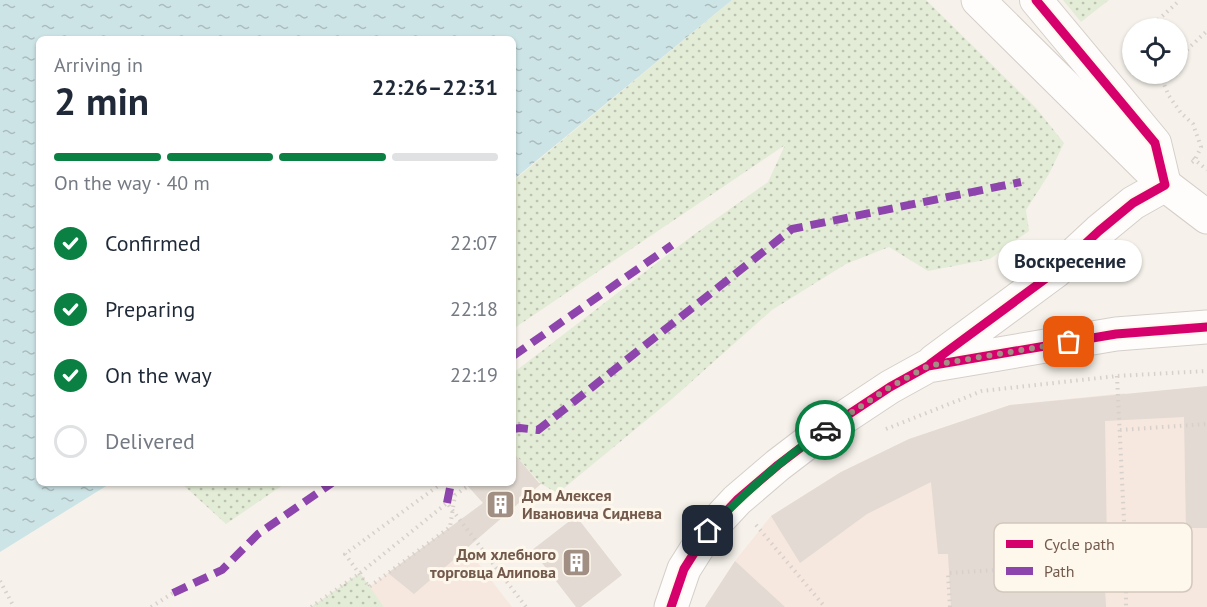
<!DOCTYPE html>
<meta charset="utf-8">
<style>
body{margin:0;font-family:"PT Sans",sans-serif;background:#f6f6f7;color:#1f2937;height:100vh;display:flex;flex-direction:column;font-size:22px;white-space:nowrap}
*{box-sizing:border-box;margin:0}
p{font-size:20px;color:#747a83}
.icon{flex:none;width:33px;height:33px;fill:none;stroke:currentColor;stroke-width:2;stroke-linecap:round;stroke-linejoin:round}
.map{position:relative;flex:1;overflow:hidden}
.details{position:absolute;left:36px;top:36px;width:480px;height:450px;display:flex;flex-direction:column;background:#fff;border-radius:9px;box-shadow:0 2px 4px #0004}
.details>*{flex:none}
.tools{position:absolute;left:1122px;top:18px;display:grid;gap:12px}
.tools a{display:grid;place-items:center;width:66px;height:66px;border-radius:50%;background:#fff;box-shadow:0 2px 4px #0004;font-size:30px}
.pin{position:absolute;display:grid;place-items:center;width:51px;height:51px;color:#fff;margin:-26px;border-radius:12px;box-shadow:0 3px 9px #0006}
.courier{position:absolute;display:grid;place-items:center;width:60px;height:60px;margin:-30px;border:4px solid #0b8043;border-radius:50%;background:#fff;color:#222;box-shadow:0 2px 8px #0007}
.bubble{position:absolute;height:42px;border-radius:21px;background:#fff;box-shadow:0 2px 4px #0004;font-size:20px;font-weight:800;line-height:42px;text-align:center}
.head em{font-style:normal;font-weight:800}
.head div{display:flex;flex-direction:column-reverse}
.head{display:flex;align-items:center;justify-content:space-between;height:102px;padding:0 18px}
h1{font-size:39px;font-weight:800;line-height:45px}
.bar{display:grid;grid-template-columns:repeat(4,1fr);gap:9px 6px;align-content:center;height:72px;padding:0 18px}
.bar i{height:8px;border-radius:4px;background:#e0e1e3}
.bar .current{background:#0b8043}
.bar p{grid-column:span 4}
ol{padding:0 18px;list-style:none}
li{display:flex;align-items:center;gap:18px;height:66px}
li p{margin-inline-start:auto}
li .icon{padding:6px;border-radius:50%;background:#0b8043;color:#fff;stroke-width:4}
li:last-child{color:#747a83}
li i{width:33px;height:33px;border:3px solid #e0e1e3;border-radius:50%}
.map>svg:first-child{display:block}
.commercial{fill:#f6e7df}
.grass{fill:url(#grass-dots)}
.water{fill:url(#water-ripples)}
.building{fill:#e2dad3}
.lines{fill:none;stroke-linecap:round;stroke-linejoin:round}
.minor-casing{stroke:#d5cfc9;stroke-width:34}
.tertiary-casing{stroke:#d5cfc9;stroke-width:35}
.secondary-casing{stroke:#d5cec8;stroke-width:35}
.path{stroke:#d8d0cb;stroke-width:4;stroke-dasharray:1.5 4.5;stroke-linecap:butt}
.minor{stroke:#fefdfc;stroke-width:32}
.tertiary{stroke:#fefdfc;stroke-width:33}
.secondary{stroke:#fefdfc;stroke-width:33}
.quiet{stroke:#8e44ad;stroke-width:8;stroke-dasharray:15 8;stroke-linecap:butt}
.cycleway-casing{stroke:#fef7ec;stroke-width:13}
.cycleway{stroke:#d6006c;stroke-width:9}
.done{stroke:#a18f84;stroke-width:6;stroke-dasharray:0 10.8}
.route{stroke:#0b8043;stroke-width:8}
.labels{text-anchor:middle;stroke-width:6;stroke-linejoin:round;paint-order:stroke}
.poi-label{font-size:16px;font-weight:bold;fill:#735a4c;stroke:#fef7ec;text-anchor:start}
.key{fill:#fef7ec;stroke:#d4c8bc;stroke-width:1.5}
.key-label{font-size:16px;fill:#735a4c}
</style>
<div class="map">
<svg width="1207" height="607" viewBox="0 0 1207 607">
<defs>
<pattern id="grass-dots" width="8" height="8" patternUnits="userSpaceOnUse" patternTransform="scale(1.5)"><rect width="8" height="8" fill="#e3ecd6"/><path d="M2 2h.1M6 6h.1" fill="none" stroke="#bcc2b0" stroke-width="1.8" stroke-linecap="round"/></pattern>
<pattern id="water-ripples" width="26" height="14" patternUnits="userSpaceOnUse" patternTransform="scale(1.5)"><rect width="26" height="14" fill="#cde4e6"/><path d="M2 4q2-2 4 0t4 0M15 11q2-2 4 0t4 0" fill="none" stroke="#abbcbd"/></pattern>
</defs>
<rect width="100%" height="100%" fill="#f6f2eb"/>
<!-- commercial -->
<path class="commercial" d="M1125,393l1,26 81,-4v192h-502l30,-46 36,-45 70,-44 68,-33 101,-34z
M450,527l62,80h-128l-15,-20z"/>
<!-- grass -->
<path class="grass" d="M732,0h194l110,108 28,35 -15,31 -23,36 3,21 -39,28 -62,12 -39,-24 -43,17 -74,46 -100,89 -114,94 -17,-9 -28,-32v-79l179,-137 76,-54 17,-37 -272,184v-148z
M1063,0h46l-28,22z
M181,483h105l-60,41z
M360,573l24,34h-73z"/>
<!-- water -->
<path class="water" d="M0,0h732l-219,180v-141h-474v444h72l-111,69z"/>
<!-- building -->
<path class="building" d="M1207,386v142h-21l-2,-111 -79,4 2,128h-4l3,58h-155l-3,-53h-10l-7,-72 -64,32 -67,49 -29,-47 70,-44 68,-33 101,-34z
M513,452l26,31h3l-128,111 -26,-21 95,-70 -18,-20h48z
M576,516l46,59 -41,32h-5l-44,-57z
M735,561l50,46h-80z"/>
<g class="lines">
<defs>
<path id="minor" d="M1036,0l119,143 10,42"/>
<path id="tertiary" d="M934,361l122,-90 43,-40 34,-28 32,-18
M671,607l13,-38 24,-38 29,-31 41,-35 38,-29 74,-49 38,-21 188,-32 91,-7"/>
<path id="secondary" d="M978,0l187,185 42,32"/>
</defs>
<!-- minor casing -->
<use href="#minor" class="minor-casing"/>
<!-- tertiary casing -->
<use href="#tertiary" class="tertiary-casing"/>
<!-- secondary casing -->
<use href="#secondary" class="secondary-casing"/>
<!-- path -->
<path class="path" d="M1149,28l31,-28
M1178,58l29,-27
M1166,74l-3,8 6,14 12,17 12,11 8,23 -6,13 -4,3
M1193,158l14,12
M1117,376l9,186v45
M886,429l96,-38 135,-15 90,-5
M1120,430l87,-6
M442,483l-97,71 24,33 81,-60 5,-32 13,-9 -3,-3
M756,525l69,82
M0,581l14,26
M151,607l22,-14
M311,607l49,-34 87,-70 79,104
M950,607l-2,-34 178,-11"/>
<!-- minor -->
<use href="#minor" class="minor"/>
<!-- tertiary -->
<use href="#tertiary" class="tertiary"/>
<!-- secondary -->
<use href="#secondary" class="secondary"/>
<!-- quiet -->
<path class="quiet" d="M513,356l159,-111
M513,429l7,-1 18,2 254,-201 229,-47
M447,503l4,-20
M173,593l49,-23 36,-36 74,-51"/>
<defs>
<path id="cycleway" d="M930,364l126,-93 43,-40 34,-28 32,-18 -10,-42 -119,-143
M671,607l13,-38 24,-38 29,-31 41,-35 38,-29 74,-49 38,-21 188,-32 91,-7"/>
</defs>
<!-- cycleway casing -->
<use href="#cycleway" class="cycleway-casing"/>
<!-- cycleway -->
<use href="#cycleway" class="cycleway"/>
</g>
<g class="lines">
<!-- done -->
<path class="done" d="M825,430l65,-43 38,-21 141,-24"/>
<!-- route -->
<path class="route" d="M708,531c36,-38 74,-72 117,-101"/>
</g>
<!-- icons -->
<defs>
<symbol id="building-square" viewBox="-11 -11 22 22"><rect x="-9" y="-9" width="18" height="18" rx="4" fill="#a18f84" stroke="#fef7ec"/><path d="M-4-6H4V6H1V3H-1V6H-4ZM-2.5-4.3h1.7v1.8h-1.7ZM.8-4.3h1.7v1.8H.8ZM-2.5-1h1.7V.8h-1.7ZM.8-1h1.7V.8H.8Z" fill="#fff"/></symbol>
</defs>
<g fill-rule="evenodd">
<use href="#building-square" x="484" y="488" width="33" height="33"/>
<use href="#building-square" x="560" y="546" width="33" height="33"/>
</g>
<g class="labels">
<!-- poi labels -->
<g class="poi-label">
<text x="522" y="501">Дом Алексея<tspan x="522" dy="18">Ивановича Сиднева</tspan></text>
<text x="556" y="560" text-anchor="end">Дом хлебного<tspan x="556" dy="18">торговца Алипова</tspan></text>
</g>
</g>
<!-- legend -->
<rect x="994" y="523" width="198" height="69" rx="9" class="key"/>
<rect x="1006" y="540" width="27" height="8" fill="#d6006c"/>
<rect x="1006" y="567" width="27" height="8" fill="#8e44ad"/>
<g class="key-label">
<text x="1044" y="550">Cycle path</text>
<text x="1044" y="577">Path</text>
</g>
</svg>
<div class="tools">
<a><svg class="icon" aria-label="locate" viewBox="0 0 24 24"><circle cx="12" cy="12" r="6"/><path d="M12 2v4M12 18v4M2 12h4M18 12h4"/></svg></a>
</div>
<div class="pin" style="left:1069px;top:342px;background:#ea580c"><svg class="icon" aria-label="bag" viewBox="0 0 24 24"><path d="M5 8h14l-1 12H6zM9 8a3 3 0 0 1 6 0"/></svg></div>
<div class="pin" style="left:708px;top:531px;background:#1f2937"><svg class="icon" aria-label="home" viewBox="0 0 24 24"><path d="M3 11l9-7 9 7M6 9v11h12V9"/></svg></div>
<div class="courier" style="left:825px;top:430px"><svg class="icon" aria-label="car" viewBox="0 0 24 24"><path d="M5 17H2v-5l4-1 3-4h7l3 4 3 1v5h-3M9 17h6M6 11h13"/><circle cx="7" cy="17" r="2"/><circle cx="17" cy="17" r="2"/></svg></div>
<div class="bubble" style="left:998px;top:240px;width:144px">Воскресение</div>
<section class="details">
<div class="head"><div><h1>2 min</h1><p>Arriving in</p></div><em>22:26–22:31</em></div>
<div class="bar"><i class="current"></i><i class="current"></i><i class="current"></i><i></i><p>On the way · 40 m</p></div>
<ol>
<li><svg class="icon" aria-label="check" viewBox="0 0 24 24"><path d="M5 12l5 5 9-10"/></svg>Confirmed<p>22:07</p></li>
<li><svg class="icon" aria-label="check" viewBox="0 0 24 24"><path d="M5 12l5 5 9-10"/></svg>Preparing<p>22:18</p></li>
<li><svg class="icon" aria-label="check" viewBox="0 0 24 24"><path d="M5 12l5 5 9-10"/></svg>On the way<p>22:19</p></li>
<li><i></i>Delivered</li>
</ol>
</section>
</div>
